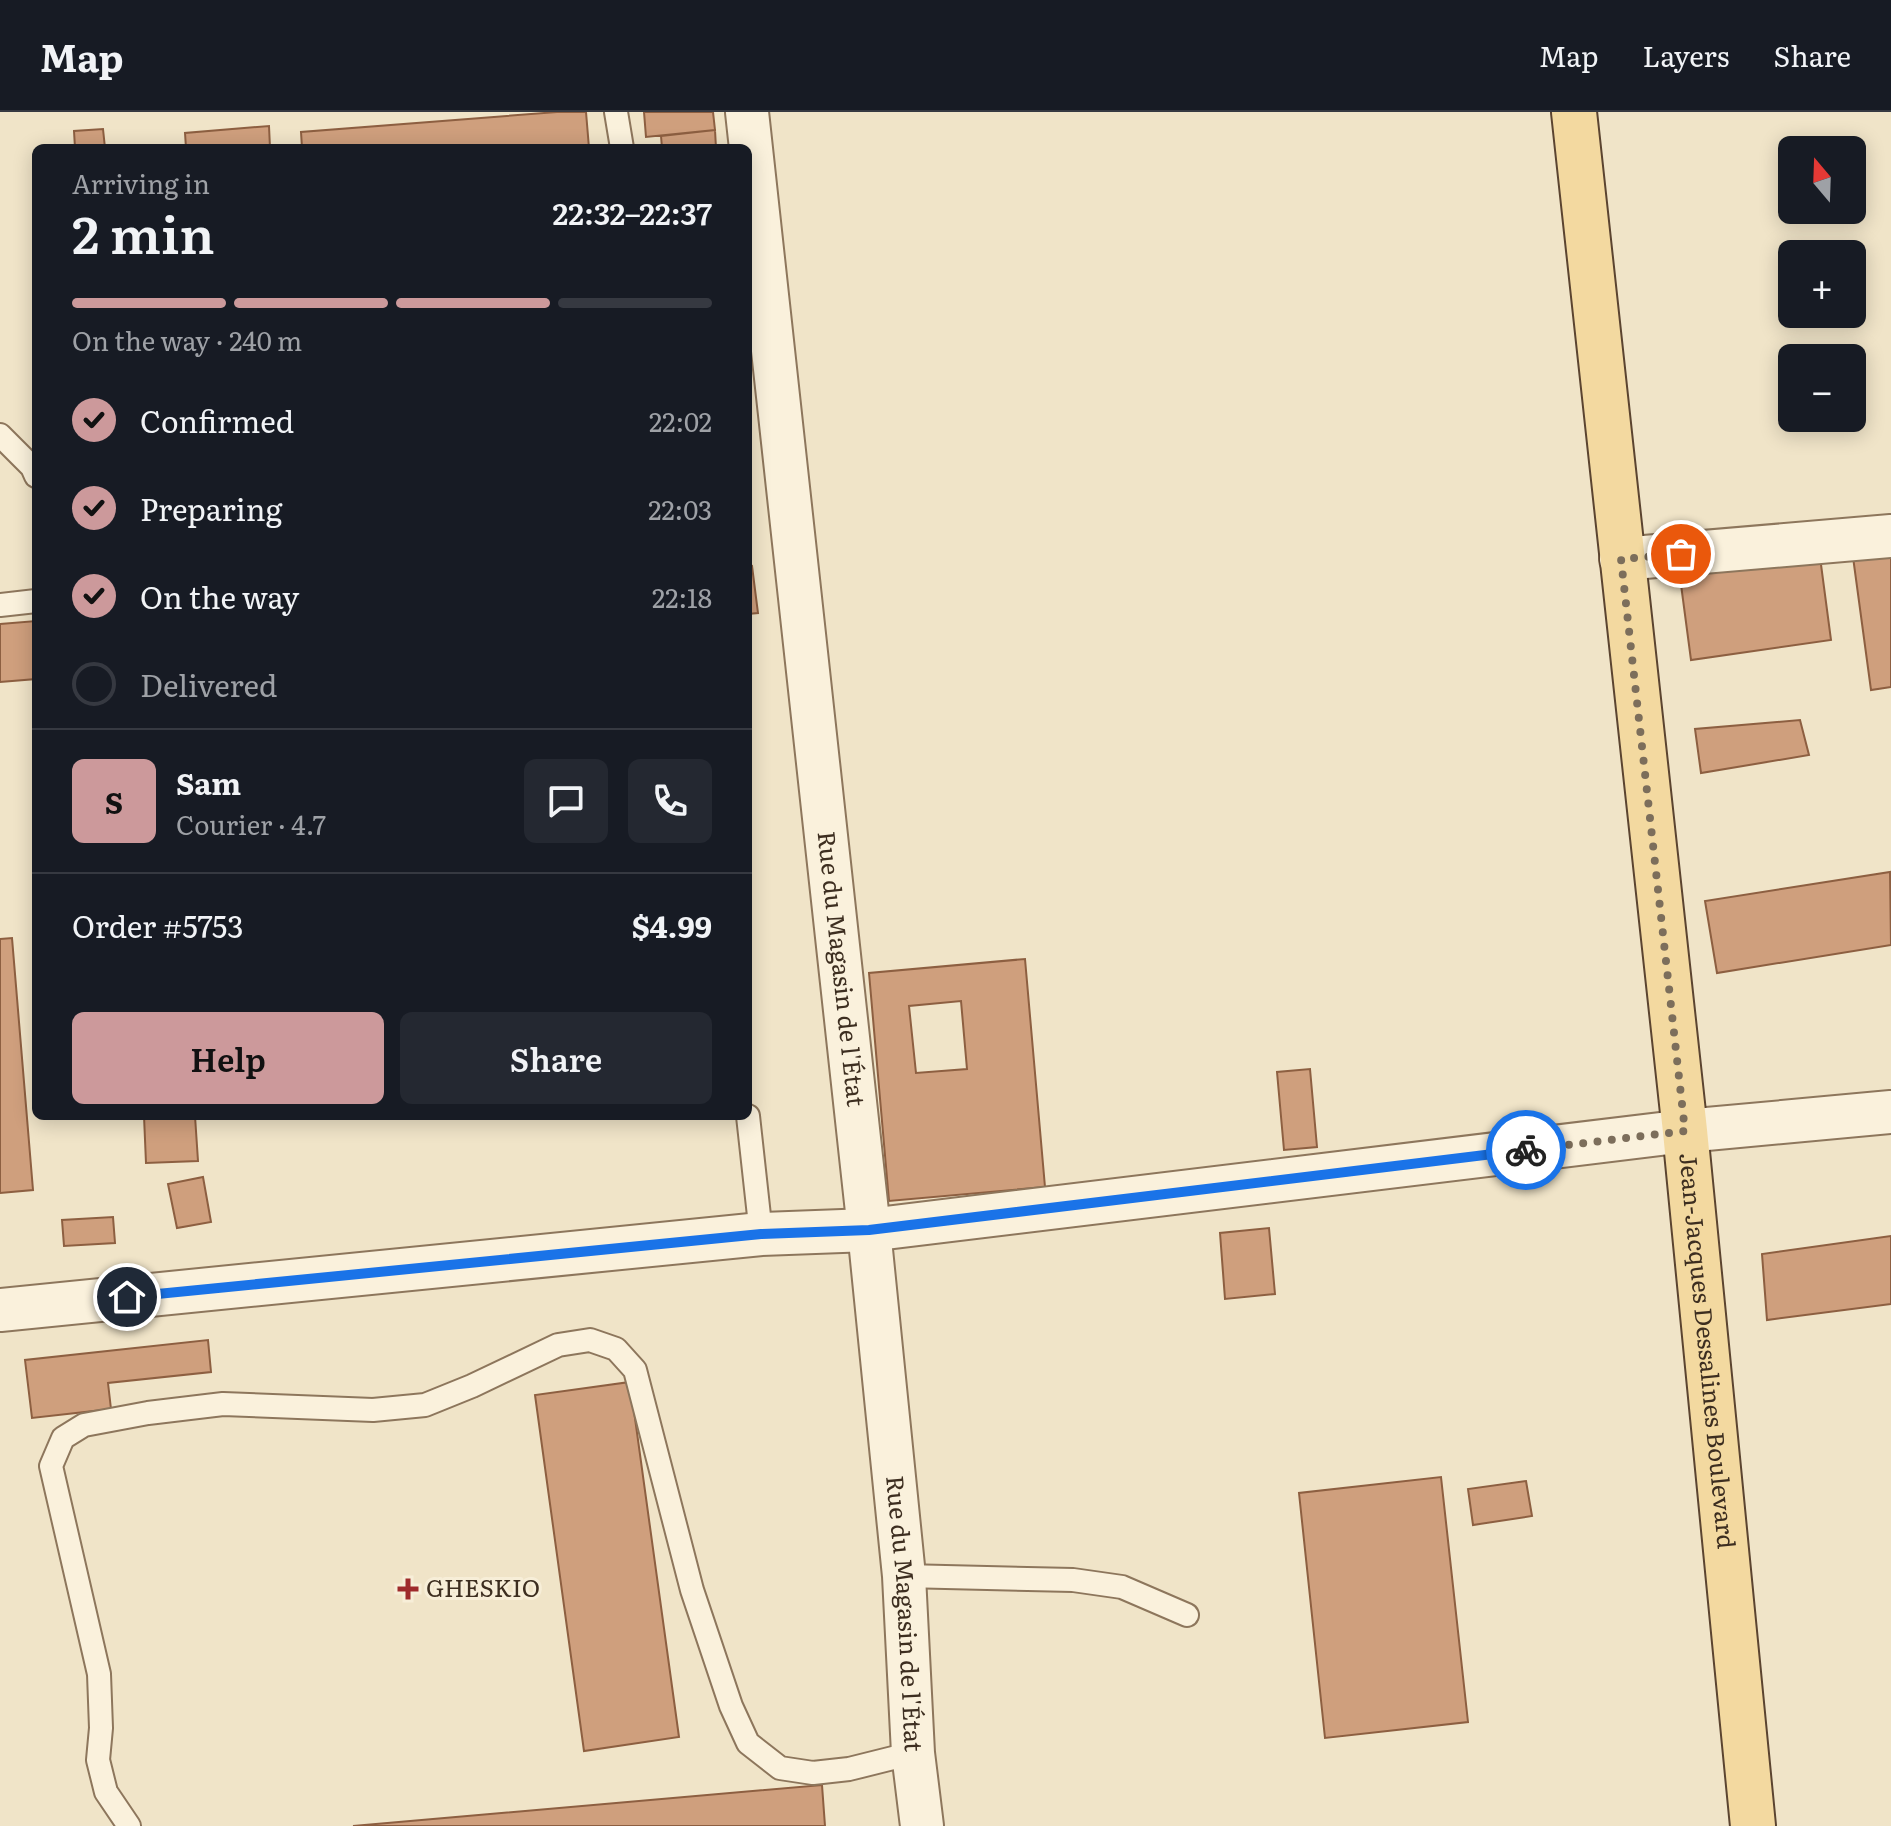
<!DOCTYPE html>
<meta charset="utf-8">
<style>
body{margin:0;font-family:Literata,serif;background:#242831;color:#f1f3f6;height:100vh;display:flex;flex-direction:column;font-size:30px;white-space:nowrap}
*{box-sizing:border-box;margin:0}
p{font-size:26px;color:#9ea1a6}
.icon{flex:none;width:44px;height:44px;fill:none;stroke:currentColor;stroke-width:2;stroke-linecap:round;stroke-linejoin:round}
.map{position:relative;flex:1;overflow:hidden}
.panel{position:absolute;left:32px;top:32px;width:720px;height:976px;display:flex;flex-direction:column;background:#171b24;border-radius:12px;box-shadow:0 4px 20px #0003}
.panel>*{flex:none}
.needle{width:52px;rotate:341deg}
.controls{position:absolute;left:1778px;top:24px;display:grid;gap:16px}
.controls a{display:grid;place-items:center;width:88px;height:88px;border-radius:12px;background:#171b24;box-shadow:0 4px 20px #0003;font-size:40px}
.pin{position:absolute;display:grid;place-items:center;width:68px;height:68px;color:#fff;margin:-34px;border:4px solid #fff;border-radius:50%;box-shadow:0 2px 8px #0007}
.courier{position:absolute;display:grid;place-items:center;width:80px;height:80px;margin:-40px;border:6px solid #1a73e8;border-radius:50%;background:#fff;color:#222;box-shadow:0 2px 10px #0007}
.overview em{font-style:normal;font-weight:600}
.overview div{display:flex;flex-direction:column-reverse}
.overview{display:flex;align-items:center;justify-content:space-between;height:136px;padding:0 40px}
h1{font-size:52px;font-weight:600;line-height:60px}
.bar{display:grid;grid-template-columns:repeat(4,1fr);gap:12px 8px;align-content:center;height:96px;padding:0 40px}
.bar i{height:10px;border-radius:6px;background:#363941}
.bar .on{background:#cc999b}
.bar p{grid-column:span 4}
.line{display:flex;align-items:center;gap:20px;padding:0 40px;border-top:2px solid #363941}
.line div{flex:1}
.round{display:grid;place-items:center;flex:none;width:84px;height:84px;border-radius:12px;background:#242831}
ol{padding:0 40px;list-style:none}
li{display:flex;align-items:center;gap:24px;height:88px}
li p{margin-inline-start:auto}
li .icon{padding:8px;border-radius:50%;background:#cc999b;color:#111;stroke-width:4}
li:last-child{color:#9ea1a6}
li i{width:44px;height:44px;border:4px solid #363941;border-radius:50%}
.action{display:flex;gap:16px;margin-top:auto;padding:16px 40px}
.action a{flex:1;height:92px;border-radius:12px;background:#cc999b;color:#111;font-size:32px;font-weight:600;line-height:92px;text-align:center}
.action a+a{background:#242831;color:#f1f3f6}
header{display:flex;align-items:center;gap:48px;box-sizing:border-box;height:112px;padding:0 40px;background:#171b24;border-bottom:2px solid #363941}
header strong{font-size:38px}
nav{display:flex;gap:44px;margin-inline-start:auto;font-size:28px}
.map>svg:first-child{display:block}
.building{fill:#cf9f7d;stroke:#8d5f41;stroke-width:2;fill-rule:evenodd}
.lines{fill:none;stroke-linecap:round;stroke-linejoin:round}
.service-casing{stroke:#8d765c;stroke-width:26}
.minor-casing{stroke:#8d765c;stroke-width:46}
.primary-casing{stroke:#5b4430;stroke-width:48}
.service{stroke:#faf1dc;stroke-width:22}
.minor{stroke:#faf1dc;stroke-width:42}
.primary{stroke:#f3d9a0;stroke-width:44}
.done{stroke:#7c6e5b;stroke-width:8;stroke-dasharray:0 14.4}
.route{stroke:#1a73e8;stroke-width:10}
.poi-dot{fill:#9e2a2b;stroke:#f7eed8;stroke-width:3}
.labels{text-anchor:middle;stroke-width:6;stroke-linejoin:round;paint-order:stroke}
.street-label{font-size:24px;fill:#3d2e20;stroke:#f7eed8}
.poi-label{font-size:24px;fill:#3d2e20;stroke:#f7eed8;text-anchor:start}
</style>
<header>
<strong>Map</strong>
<nav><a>Map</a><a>Layers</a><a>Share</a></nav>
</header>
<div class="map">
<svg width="1891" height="1714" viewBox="0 0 1891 1714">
<rect width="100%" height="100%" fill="#f0e4c8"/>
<!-- building -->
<path class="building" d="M557,0h29l3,36h-287l-1,-16z
M644,0h69l2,18 -69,7z
M269,14l1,22h-84l-1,-15z
M103,17l2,19h-30l-1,-17z
M715,18l1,18h-54l-1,-12z
M1891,440v135l-20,3 -18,-133z
M1820,445l11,83 -140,20 -11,-83z
M752,454l6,47 -10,1v-47z
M36,509v58l-36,3v-58z
M1800,608l9,35 -108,18 -6,-44z
M1890,760l1,73 -174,28 -12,-72z
M12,826l21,252 -33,3v-254z
M1025,847l20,228 -156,14 -20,-228zM961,889l6,68 -51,4 -7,-67z
M1310,957l7,78 -33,3 -7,-78z
M144,1004h51l3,45 -52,2z
M203,1065l8,45 -34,6 -9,-44z
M113,1105l2,26 -51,3 -2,-26z
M1269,1116l6,66 -50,5 -5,-66z
M1891,1124v68l-124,16 -5,-66z
M208,1228l3,32 -103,11 3,26 -79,9 -7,-58z
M630,1270l49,355 -95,14 -49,-356z
M1441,1365l27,245 -143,16 -26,-245z
M1526,1369l6,35 -59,9 -5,-36z
M822,1673l3,41h-472z"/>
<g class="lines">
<defs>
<path id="service" d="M616,0l6,36
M0,323l32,32 4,9
M0,493l36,-4
M748,1004l13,118
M904,1464l169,4 49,7 65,28
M129,1714l-23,-34 -8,-32 3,-32 -2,-54 -48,-208 12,-28 21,-13 64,-12 75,-9 150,6 52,-5 47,-19 86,-41 32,-5 26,9 19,21 57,220 39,116 17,37 32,25 33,5 36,-4 64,-16"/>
<g id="minor">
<path id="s1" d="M747,0l122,1118 35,346 9,177 9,73"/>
<path d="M1621,447l270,-23"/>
<path d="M0,1198l761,-76 108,-4 816,-99 206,-19"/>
</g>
<g id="primary">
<path id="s2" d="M1574,0l111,1019 68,695"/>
</g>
</defs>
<!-- service casing -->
<use href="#service" class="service-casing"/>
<!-- minor casing -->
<use href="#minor" class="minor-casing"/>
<!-- primary casing -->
<use href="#primary" class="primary-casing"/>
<!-- service -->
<use href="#service" class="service"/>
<!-- minor -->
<use href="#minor" class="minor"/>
<!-- primary -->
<use href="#primary" class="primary"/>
</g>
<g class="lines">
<!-- done -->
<path class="done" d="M1526,1038l159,-19 -64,-572 60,-5"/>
<!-- route -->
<path class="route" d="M127,1185l634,-63 108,-4 657,-80"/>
</g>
<!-- markers -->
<path class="poi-dot" d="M404 1465h8v8h8v8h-8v8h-8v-8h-8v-8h8z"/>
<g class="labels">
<!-- street labels -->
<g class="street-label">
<text dy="8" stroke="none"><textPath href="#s1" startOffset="862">Rue du Magasin de l'État</textPath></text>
<text dy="8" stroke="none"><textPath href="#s2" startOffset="1246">Jean-Jacques Dessalines Boulevard</textPath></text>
<text dy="8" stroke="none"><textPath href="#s1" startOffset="1510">Rue du Magasin de l'État</textPath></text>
</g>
<!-- poi labels -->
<g class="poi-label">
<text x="426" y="1485">GHESKIO</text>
</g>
</g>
</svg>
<div class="controls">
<a><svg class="needle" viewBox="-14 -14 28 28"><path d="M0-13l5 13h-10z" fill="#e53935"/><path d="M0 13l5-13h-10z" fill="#9ea1a6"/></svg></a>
<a>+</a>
<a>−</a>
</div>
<div class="pin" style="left:1681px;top:442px;background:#ea580c"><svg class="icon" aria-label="bag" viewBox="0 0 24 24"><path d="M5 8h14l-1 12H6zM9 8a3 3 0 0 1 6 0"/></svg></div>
<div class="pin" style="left:127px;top:1185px;background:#1f2937"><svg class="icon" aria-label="home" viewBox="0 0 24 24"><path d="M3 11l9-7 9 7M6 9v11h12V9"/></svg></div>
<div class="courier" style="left:1526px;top:1038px"><svg class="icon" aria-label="bike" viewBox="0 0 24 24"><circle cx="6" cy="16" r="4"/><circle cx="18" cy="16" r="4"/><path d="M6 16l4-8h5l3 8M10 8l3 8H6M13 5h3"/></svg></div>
<section class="panel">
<div class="overview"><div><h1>2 min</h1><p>Arriving in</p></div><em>22:32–22:37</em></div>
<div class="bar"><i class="on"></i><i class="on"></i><i class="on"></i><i></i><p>On the way · 240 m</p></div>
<ol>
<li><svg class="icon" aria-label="check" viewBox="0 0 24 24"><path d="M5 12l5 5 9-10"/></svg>Confirmed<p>22:02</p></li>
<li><svg class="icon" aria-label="check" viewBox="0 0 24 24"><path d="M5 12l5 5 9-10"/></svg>Preparing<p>22:03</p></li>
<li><svg class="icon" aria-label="check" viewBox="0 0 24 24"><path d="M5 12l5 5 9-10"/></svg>On the way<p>22:18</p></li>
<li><i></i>Delivered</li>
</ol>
<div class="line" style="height:144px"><b class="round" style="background:#cc999b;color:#111">S</b><div><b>Sam</b><p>Courier · 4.7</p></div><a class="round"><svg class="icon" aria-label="chat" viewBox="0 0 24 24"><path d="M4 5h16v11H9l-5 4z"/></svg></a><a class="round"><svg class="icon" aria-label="phone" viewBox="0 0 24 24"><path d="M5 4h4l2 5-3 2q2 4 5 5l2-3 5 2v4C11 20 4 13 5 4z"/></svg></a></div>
<div class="line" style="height:104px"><div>Order #5753</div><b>$4.99</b></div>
<div class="action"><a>Help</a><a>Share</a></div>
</section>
</div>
